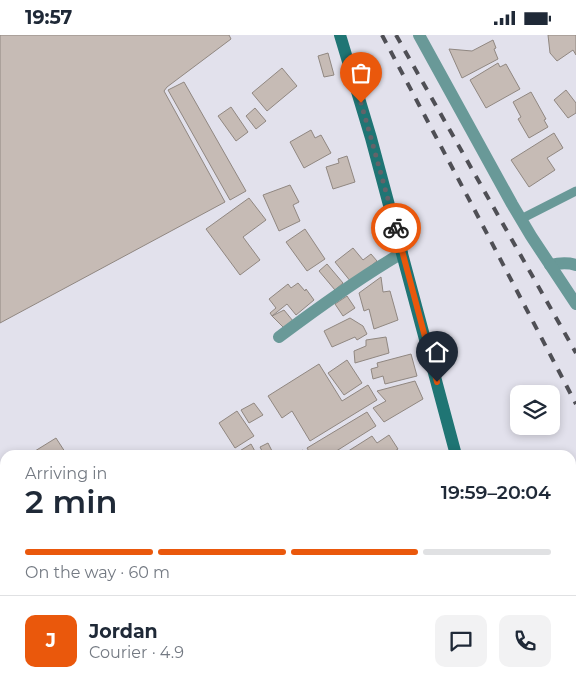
<!DOCTYPE html>
<meta charset="utf-8">
<style>
body{margin:0;font-family:Montserrat,sans-serif;background:#f2f2f3;color:#1f2937;height:100vh;display:flex;flex-direction:column;font-size:19px;white-space:nowrap}
*{box-sizing:border-box;margin:0}
p{font-size:16px;color:#747a83}
.icon{flex:none;width:28px;height:28px;fill:none;stroke:currentColor;stroke-width:2;stroke-linecap:round;stroke-linejoin:round}
.map{position:relative;flex:1;overflow:hidden}
.sheet{position:absolute;left:0px;top:415px;width:576px;height:245px;display:flex;flex-direction:column;background:#fff;border-radius:15px 15px 0 0;box-shadow:0 2px 8px #0003}
.sheet>*{flex:none}
.controls{position:absolute;left:510px;top:350px;display:grid;gap:10px}
.controls a{display:grid;place-items:center;width:50px;height:50px;border-radius:10px;background:#fff;box-shadow:0 2px 8px #0003;font-size:25px}
.pin{position:absolute;display:grid;place-items:center;width:42px;height:42px;color:#fff;margin:-51px -21px;border-radius:50% 50% 50% 0;rotate:-45deg;box-shadow:0 0 5px #0007}
.pin .icon{rotate:45deg}
.courier{position:absolute;display:grid;place-items:center;width:50px;height:50px;margin:-25px;border:4px solid #ea580c;border-radius:50%;background:#fff;color:#222;box-shadow:0 1px 6px #0007}
.head em{font-style:normal;font-weight:600}
.head div{display:flex;flex-direction:column-reverse}
.head{display:flex;align-items:center;justify-content:space-between;height:85px;padding:0 25px}
h1{font-size:32px;font-weight:600;line-height:38px}
.bar{display:grid;grid-template-columns:repeat(4,1fr);gap:8px 5px;align-content:center;height:60px;padding:0 25px}
.bar i{height:6px;border-radius:4px;background:#e0e1e3}
.bar .selected{background:#ea580c}
.bar p{grid-column:span 4}
.line{display:flex;align-items:center;gap:12px;padding:0 25px;border-top:1px solid #e0e1e3}
.line div{flex:1}
.round{display:grid;place-items:center;flex:none;width:52px;height:52px;border-radius:10px;background:#f2f2f3}
.status{display:flex;justify-content:space-between;align-items:center;height:35px;padding:0 25px;background:#fff;direction:ltr}
.status svg{height:14px;fill:currentColor}
.map>svg:first-child{display:block}
.building{fill:#c6bbb5;stroke:#908781}
.lines{fill:none;stroke-linecap:round;stroke-linejoin:round}
.service{stroke:#699998;stroke-width:9}
.minor{stroke:#699998;stroke-width:12}
.tertiary{stroke:#699998;stroke-width:12}
.secondary{stroke:#1f7574;stroke-width:12}
.rail{stroke:#4f4f55;stroke-width:4;stroke-dasharray:9 9;stroke-linecap:butt}
.done{stroke:#636369;stroke-width:5;stroke-dasharray:0 9}
.route{stroke:#ea580c;stroke-width:6}
</style>
<div class="status"><b>19:57</b><svg viewBox="0 0 49 12"><path d="M0 12V9h3v3zM5 12V6h3v6zM10 12V3h3v9zM15 12V0h3v12zM26 1h20v11H26zM47 4h2v5h-2z"/></svg></div>
<div class="map">
<svg width="576" height="660" viewBox="0 0 576 660">
<rect width="100%" height="100%" fill="#e2e1ec"/>
<!-- building -->
<path class="building" d="M0,0h229l2,4 -64,48 -3,4 61,111 -225,121z
M548,0h28v20l-3,-5 -16,11 -7,-8z
M493,5l3,8 -2,1 4,10 -36,19 -13,-29 23,2z
M328,18l6,22 -10,2 -6,-21z
M498,28l2,4 6,-3 14,25 -34,19 -16,-28z
M282,33l15,18 -30,25 -15,-18z
M184,47l62,109 -16,9 -62,-110z
M566,55l10,13v10l-8,5 -14,-18z
M531,57l15,27 -2,1 4,7 -19,11 -11,-19 3,-2 -8,-15z
M231,72l17,25 -12,9 -18,-25z
M255,73l11,13 -10,8 -10,-13z
M311,95l4,8 6,-3 10,18 -27,15 -14,-26z
M554,98l9,15 -16,10 8,12 -26,17 -18,-27z
M347,121l8,26 -22,7 -7,-22 13,-4 -1,-4z
M290,150l9,17 -6,3 7,16 -21,10 -16,-36z
M249,163l17,22 -23,17 17,23 -20,15 -34,-46z
M305,194l20,30 -18,12 -21,-29z
M353,213l10,12 8,-6 6,7 -26,21 -16,-20z
M327,229l16,19 -8,7 -16,-19z
M381,242l2,15 7,-1 8,29 -24,9 -5,-20 -5,2 -5,-18z
M298,248l7,8 1,-2 8,11 -18,15 -9,-11 -15,12 -2,-3 6,-5 -7,-9 19,-15 3,4z
M347,261l8,12 -12,8 -8,-12z
M284,275l9,11 -8,8 -13,-13z
M350,283l13,8 4,8 -10,6 -2,-3 -23,10 -8,-16z
M386,302l3,16 -34,10 -1,-12 12,-5v-6z
M411,319l6,22 -32,8 -2,-8 -10,3 -2,-10 7,-2 -1,-4z
M347,325l15,23 -18,12 -16,-22z
M319,329l23,37 26,-16 9,15 -67,41 -18,-30 -10,7 -14,-22z
M415,346l8,18 -39,23 -11,-14 13,-7 -9,-10z
M254,368l9,12 -14,8 -8,-13z
M237,376l17,25 -19,12 -16,-25z
M367,377l9,14 -46,29h-19l-4,-7z
M389,400l9,14 -9,6h-47l30,-19 5,7z
M56,403l11,17h-29l-3,-4z
M268,408l6,12h-10l-4,-8z
M251,409l6,11h-17l-2,-3z
M303,415l3,5h-12z
M571,654l1,2 -4,4h-17l-3,-3 3,-2z
M114,655h171l-9,5h-159z
M330,655h13l8,3 -1,2h-22z"/>
<g class="lines">
<!-- service -->
<path class="service" d="M521,184l55,-28"/>
<!-- minor -->
<path class="minor" d="M550,230c9,-2 17,-3 26,0
M279,302c40,-30 80,-59 123,-84
M0,641l5,3
M22,655l8,5
M90,655l3,5"/>
<!-- tertiary -->
<path class="tertiary" d="M419,0l93,169 19,32 45,68"/>
<!-- secondary -->
<path class="secondary" d="M340,0l31,103 85,317
M451,660l3,-5"/>
<!-- rail -->
<path class="rail" d="M382,0l90,170 104,199
M396,0l180,318"/>
</g>
<g class="lines">
<!-- done -->
<path class="done" d="M361,68l10,35 25,90"/>
<!-- route -->
<path class="route" d="M396,193l41,154"/>
</g>
</svg>
<div class="controls">
<a><svg class="icon" aria-label="layers" viewBox="0 0 24 24"><path d="M12 4l9 5-9 5-9-5zM3 14l9 5 9-5"/></svg></a>
</div>
<div class="pin" style="left:361px;top:68px;background:#ea580c"><svg class="icon" aria-label="bag" viewBox="0 0 24 24"><path d="M5 8h14l-1 12H6zM9 8a3 3 0 0 1 6 0"/></svg></div>
<div class="pin" style="left:437px;top:347px;background:#1f2937"><svg class="icon" aria-label="home" viewBox="0 0 24 24"><path d="M3 11l9-7 9 7M6 9v11h12V9"/></svg></div>
<div class="courier" style="left:396px;top:193px"><svg class="icon" aria-label="bike" viewBox="0 0 24 24"><circle cx="6" cy="16" r="4"/><circle cx="18" cy="16" r="4"/><path d="M6 16l4-8h5l3 8M10 8l3 8H6M13 5h3"/></svg></div>
<section class="sheet">
<div class="head"><div><h1>2 min</h1><p>Arriving in</p></div><em>19:59–20:04</em></div>
<div class="bar"><i class="selected"></i><i class="selected"></i><i class="selected"></i><i></i><p>On the way · 60 m</p></div>
<div class="line" style="height:90px"><b class="round" style="background:#ea580c;color:#fff">J</b><div><b>Jordan</b><p>Courier · 4.9</p></div><a class="round"><svg class="icon" aria-label="chat" viewBox="0 0 24 24"><path d="M4 5h16v11H9l-5 4z"/></svg></a><a class="round"><svg class="icon" aria-label="phone" viewBox="0 0 24 24"><path d="M5 4h4l2 5-3 2q2 4 5 5l2-3 5 2v4C11 20 4 13 5 4z"/></svg></a></div>
</section>
</div>
